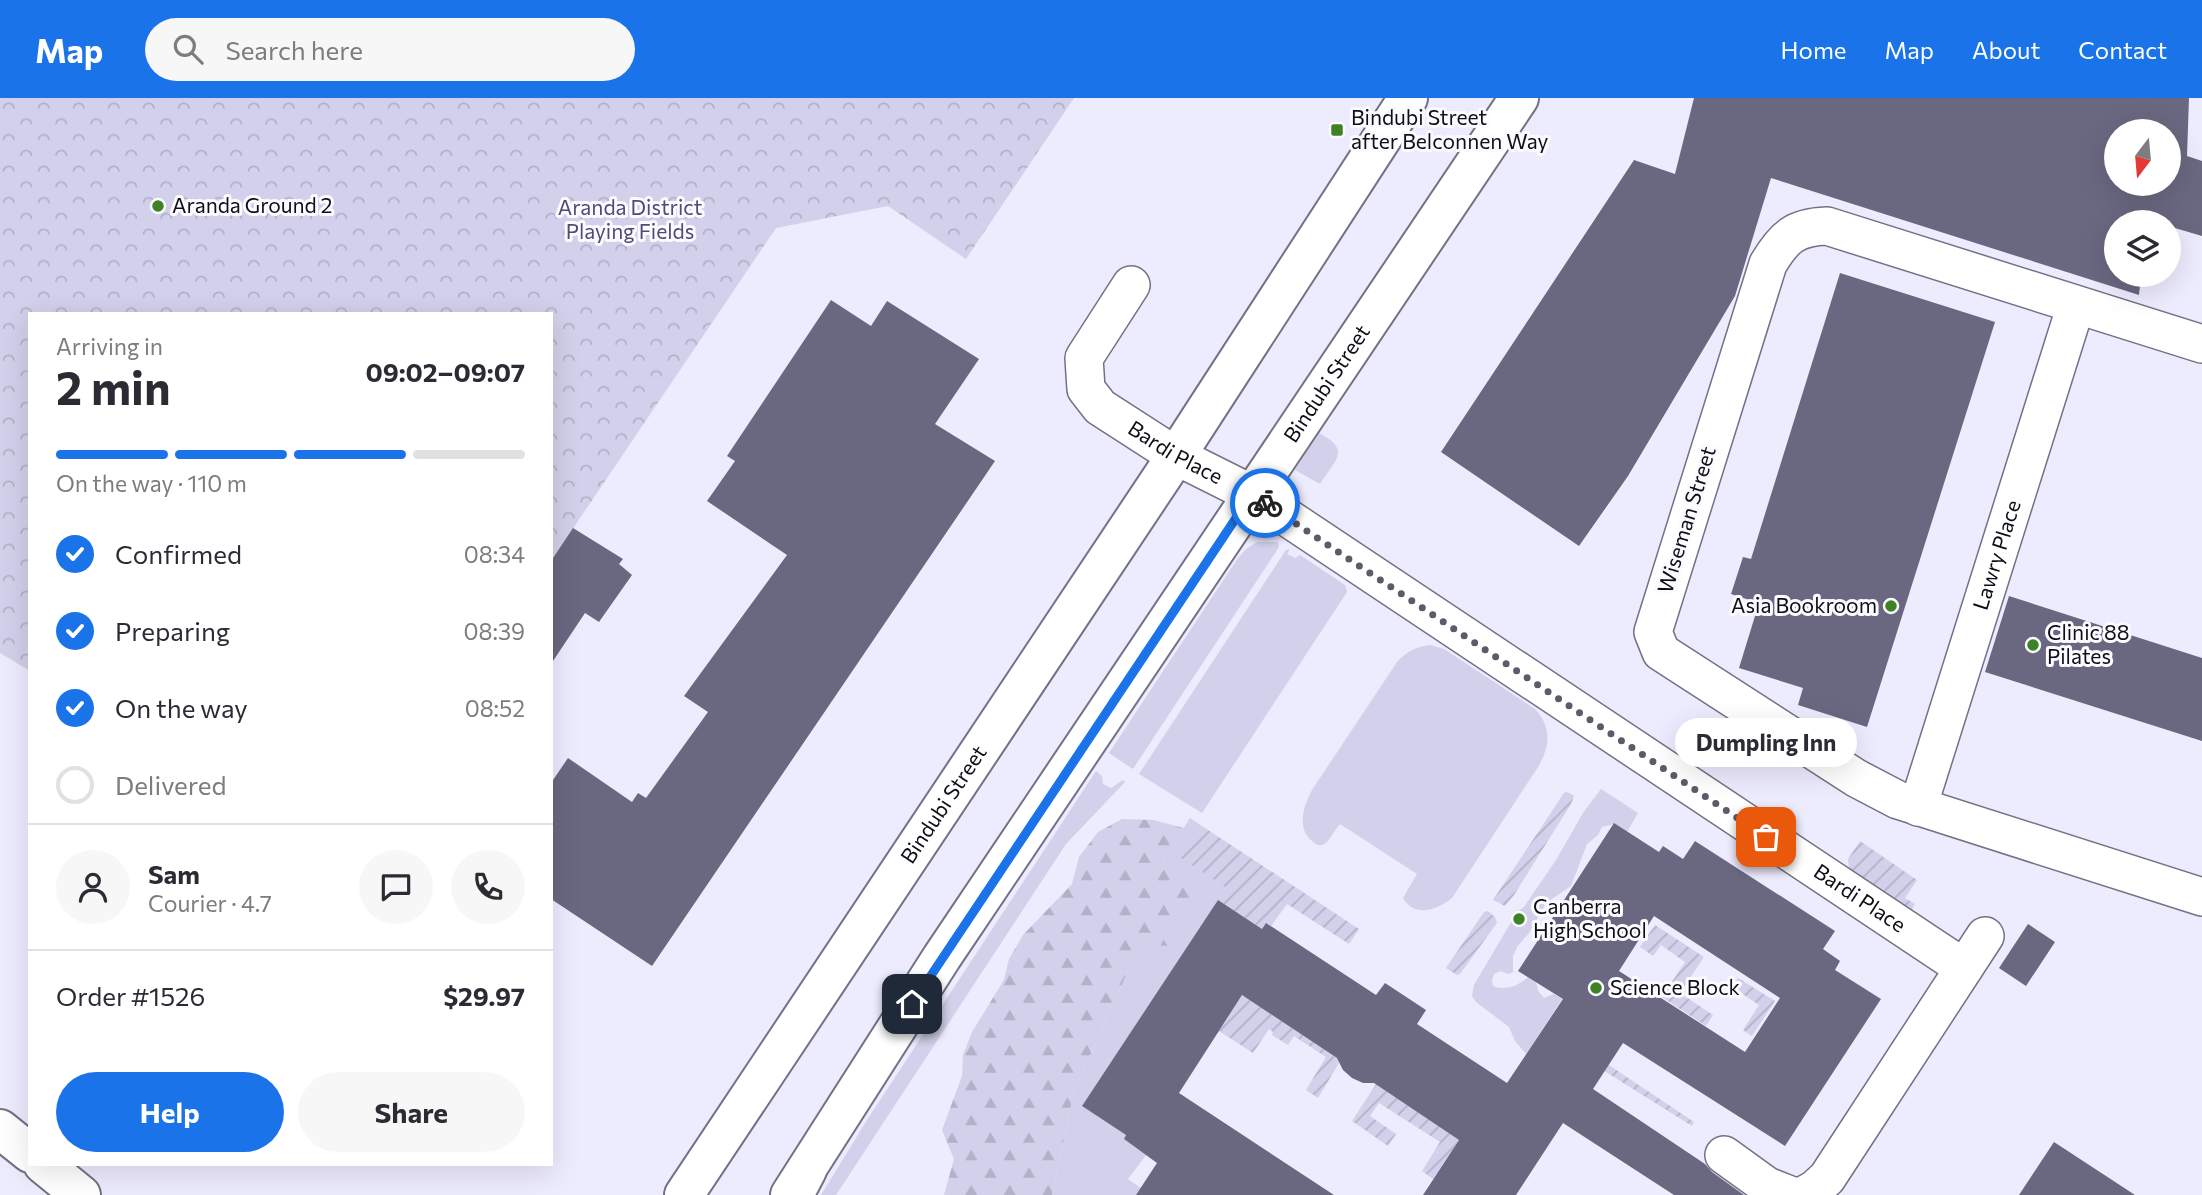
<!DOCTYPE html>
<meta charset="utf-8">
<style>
body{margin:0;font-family:Commissioner,sans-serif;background:#f7f7f7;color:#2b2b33;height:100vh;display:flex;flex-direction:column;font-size:26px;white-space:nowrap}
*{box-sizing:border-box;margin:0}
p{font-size:23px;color:#7c7c81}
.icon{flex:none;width:38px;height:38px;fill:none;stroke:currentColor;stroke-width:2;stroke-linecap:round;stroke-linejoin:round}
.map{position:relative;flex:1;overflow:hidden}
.details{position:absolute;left:28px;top:214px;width:525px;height:854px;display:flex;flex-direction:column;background:#fff;border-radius:0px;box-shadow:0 7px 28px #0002}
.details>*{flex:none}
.needle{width:46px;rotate:196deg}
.tools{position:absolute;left:2104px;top:21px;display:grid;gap:14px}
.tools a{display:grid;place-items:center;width:77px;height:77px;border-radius:50%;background:#fff;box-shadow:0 7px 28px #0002;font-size:35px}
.pin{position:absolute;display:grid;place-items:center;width:60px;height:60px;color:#fff;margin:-30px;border-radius:14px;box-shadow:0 4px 10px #0006}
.courier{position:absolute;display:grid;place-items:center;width:70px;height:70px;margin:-35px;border:5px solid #1a73e8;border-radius:50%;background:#fff;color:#222;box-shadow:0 2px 9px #0007}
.bubble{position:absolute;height:49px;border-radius:24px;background:#fff;box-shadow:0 7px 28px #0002;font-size:23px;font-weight:700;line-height:49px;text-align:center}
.head em{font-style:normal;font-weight:700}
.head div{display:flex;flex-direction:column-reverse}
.head{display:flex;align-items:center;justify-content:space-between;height:119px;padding:0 28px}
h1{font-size:46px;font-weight:700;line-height:52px}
.bar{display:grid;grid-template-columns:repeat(4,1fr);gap:10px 7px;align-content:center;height:84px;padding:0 28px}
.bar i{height:9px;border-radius:5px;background:#e1e1e2}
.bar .active{background:#1a73e8}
.bar p{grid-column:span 4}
.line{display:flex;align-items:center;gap:18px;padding:0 28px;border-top:2px solid #e1e1e2}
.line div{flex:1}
.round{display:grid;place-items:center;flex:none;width:74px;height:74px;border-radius:37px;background:#f7f7f7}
ol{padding:0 28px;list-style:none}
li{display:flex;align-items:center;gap:21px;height:77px}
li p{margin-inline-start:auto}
li .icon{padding:7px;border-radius:50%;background:#1a73e8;color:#fff;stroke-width:4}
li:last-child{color:#7c7c81}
li i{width:38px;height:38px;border:4px solid #e1e1e2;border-radius:50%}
.action{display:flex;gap:14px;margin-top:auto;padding:14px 28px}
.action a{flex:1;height:80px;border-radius:42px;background:#1a73e8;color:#fff;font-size:28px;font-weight:700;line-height:80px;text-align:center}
.action a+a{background:#f7f7f7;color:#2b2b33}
header{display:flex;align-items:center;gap:42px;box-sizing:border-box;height:98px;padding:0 35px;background:#1a73e8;color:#fff}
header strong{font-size:33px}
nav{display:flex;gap:38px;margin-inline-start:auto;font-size:24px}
.search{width:490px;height:63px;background:#f7f7f7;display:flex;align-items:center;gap:18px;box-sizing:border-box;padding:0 24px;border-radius:38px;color:#7c7c81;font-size:26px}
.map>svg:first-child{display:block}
.grass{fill:#d2d0ea}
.forest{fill:url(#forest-firs)}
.park{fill:url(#park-crowns)}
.garden{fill:url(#garden-furrows)}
.building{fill:#6a6881;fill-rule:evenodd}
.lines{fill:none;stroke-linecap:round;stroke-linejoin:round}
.minor-casing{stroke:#727185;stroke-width:40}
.secondary-casing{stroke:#727185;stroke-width:42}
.primary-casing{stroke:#727185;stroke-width:42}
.minor{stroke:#fff;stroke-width:37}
.secondary{stroke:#fff;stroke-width:38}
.primary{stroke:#fff;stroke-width:38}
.done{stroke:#5d5b67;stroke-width:7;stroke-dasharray:0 12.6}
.route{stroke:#1a73e8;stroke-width:9}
.poi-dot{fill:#3d8225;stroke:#fbfaff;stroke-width:2.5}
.labels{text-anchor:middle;stroke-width:6;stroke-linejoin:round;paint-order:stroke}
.poi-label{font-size:21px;fill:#0f0e16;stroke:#fbfaff;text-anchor:start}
.park-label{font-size:21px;fill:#504a75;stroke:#fbfaff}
.street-label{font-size:21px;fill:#0f0e16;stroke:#fbfaff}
</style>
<header>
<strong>Map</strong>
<div class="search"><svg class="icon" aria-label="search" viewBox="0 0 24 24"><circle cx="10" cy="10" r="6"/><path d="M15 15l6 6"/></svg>Search here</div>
<nav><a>Home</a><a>Map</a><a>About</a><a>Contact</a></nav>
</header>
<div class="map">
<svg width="2202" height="1097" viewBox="0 0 2202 1097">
<defs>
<pattern id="forest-firs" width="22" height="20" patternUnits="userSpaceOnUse" patternTransform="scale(1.75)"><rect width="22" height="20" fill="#d2d0ea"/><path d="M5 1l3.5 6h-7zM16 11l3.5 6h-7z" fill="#b3b1c8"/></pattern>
<pattern id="park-crowns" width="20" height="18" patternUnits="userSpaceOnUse" patternTransform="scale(1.75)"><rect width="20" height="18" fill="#d2d0ea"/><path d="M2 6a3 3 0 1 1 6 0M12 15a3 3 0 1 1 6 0" fill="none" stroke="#b3b1c8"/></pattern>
<pattern id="garden-furrows" width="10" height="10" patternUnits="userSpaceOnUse" patternTransform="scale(1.75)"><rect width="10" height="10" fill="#d2d0ea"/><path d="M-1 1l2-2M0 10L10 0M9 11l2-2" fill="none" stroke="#b3b1c8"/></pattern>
</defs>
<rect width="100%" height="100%" fill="#edebfe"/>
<!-- grass -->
<path class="grass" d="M1319,335c33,17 16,27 1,51l-25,-14z
M1257,444h21l1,5 -146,222 -24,-16 129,-195 8,-9z
M1290,451l-3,5 8,4 5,-3 45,30 2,7 -145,221 -63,-39 147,-224z
M1430,547l14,4 91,60c17,18 15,38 3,58l-86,131c-15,12 -37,20 -49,0l14,-24 -77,-50c-5,5 -11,19 -18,21 -4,1 -7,-1 -10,-4 -16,-13 -8,-36 0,-51l85,-128c10,-11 19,-15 33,-17z
M1096,673l6,5 1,8 8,4 12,-8 2,2 -59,62 -230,351h-15l46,-75z
M1601,691l37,24 -11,19 -13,-8 -12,3 -4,8 -11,9 -16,42 -25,17 -17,30 -12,14 -4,9v16l-4,2 -9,-3 -6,3 -2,6 1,6c12,5 26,0 35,-9l8,5 2,9 6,7 10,-4 8,5 -36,55 -11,-13 -6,-14 -33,-25 -4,-6 2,-11 43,-73 7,-5 32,-47 27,-47z
M1190,720l12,8 -21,31 45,31 -144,218 44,29 -2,4 22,16 -18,24 13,9 -5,7h-84l22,-104 54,-120 19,-27 55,-52 -39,-31z"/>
<!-- forest -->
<path class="forest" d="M1122,721l31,1 31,8 -21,33 40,31 -36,54 -20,-2 -19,27 -54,120 -22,104h-108l10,-36 -12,-29 20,-54 1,-21 9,-23 32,-52 5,-21 14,-24 49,-51 7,-27 19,-25z"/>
<!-- park -->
<path class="park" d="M0,0h1074l-108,161 -78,-53 -112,22 -225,333v-248h-521v358l-30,-18z"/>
<!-- garden -->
<path class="garden" d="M1567,694l7,4 -3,8 -57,91 -9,11 -12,-6 71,-107z
M1202,728l157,103 -10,15 -62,-40 -16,22 -5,-3 -4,6 -44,-29 8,-12 -46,-31z
M1860,743l57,39 -12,18 10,6 -4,7 -62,-42 -1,-10z
M1488,813l7,6 2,6 -37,51 -3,1 -11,-7 38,-56z
M1655,827l49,32 -24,36 33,22 -7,11 -44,-29 23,-35 -24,-17 -8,11 -13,-9z
M1738,880l37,23 -23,35 -9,-6 16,-25 -27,-18z
M1242,897l96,64 1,4 -21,35 -12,-8 20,-33 -32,-21 -6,9 -16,-10 1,-3 -4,-3 -16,24 -34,-22z
M1573,943l121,81 -2,4 -94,-59z
M1376,986l83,56 -26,39 -11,-8 18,-29 -61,-39 -9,13 26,18 -8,12 -36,-25z"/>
<!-- building -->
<path class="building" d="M1694,0h495l-2,58 15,5v75l-34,-10v-4l-22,-3v3h-30v53h25l-2,20 -368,-117 -36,118 -107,180 -49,70 -138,-94 193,-292 41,14zM2116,33h52v53h-52z
M1840,175l155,49 -128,405 -69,-22 5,-17 -64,-20 20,-65 -28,-9 12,-37 8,2z
M831,202l40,26 16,-25 92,58 -44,65 60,37 -343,505 -101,-67v-116l17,-25 64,44 6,-9 8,5 62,-86 -24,-16 103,-141 -80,-54 28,-40 -8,-5z
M573,430l50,31 -4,5 13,11 -33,47 -14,-9 -34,51v-103z
M2009,498l193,62v83l-217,-69z
M1614,725l45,29 4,-6 20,13 12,-18 140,90 -12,18 17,12 -5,9 46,29 -96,147 -162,-103 -30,46 112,75 7,8 32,23h-70l-111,-72 -47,72h-93l36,-55 -85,-57h-11l-11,-5 -9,-8 -6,-12 -95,-63 -63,98 155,102h-198l21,-32 -33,-24 2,-4 -44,-29 136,-206 44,29 4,-6 110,72 9,-12 41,27 -9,14 90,59 56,-84 -45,-28zM1654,818l126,82 -35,54 -126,-81z
M2028,826l27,18 -29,44 -27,-18z
M2054,1044l81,53h-116z"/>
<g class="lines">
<defs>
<g id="minor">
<path id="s1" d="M1131,187l-47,73 2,31 14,18 76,49 76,38 712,474"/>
<path d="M2202,246l-375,-118c-32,1 -43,11 -59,38l-115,368 8,20 195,126 42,22 304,97"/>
<path id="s2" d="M1918,709l158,-502"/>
<path d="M1724,1057l43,31 23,9"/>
<path d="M1804,1097l11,-6 12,-11 158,-242"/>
</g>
<g id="secondary">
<path id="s3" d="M684,1097l492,-739 232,-358"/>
<path id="s4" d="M790,1097l152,-238 577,-859"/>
</g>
<path id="primary" d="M0,1031l30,24
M43,1066l38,31
M794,1097l13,-25"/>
</defs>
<!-- minor casing -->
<use href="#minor" class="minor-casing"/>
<!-- secondary casing -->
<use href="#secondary" class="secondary-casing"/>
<!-- primary casing -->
<use href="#primary" class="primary-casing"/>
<!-- minor -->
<use href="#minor" class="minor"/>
<!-- secondary -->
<use href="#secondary" class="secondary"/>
<!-- primary -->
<use href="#primary" class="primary"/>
</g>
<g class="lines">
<!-- done -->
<path class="done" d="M1265,405l501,334"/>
<!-- route -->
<path class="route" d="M912,906l340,-510 13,9"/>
</g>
<!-- markers -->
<g class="poi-dot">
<rect x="1330" y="25" width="14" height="14" rx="3.5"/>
<circle cx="158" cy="108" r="7"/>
<circle cx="1891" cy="508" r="7"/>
<circle cx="2033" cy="547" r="7"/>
<circle cx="1519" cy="821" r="7"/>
<circle cx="1596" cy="890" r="7"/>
</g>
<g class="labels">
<!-- poi labels -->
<g class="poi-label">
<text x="1351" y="27">Bindubi Street<tspan x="1351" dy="24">after Belconnen Way</tspan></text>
<text x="172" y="115">Aranda Ground 2</text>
<text x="1877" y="515" text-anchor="end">Asia Bookroom</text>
<text x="2047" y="542">Clinic 88<tspan x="2047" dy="24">Pilates</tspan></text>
<text x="1533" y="816">Canberra<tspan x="1533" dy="24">High School</tspan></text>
<text x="1610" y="897">Science Block</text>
</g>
<!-- park labels -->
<g class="park-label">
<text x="630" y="117">Aranda District<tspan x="630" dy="24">Playing Fields</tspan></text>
</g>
<!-- street labels -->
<g class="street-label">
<text dy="7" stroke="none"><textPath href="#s4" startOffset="973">Bindubi Street</textPath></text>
<text dy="7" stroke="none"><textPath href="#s1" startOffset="229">Bardi Place</textPath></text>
<text transform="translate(1687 422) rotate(-73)" y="7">Wiseman Street</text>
<text dy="7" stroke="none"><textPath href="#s2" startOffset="264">Lawry Place</textPath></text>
<text dy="7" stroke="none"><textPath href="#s3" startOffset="469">Bindubi Street</textPath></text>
<text dy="7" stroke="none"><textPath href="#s1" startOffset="1046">Bardi Place</textPath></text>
</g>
</g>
</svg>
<div class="tools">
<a><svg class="needle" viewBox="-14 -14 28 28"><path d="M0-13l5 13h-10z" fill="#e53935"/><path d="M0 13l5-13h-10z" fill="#7c7c81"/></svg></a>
<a><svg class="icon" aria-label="layers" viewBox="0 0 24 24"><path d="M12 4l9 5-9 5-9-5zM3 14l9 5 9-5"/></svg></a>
</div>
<div class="pin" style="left:1766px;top:739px;background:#ea580c"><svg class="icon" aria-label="bag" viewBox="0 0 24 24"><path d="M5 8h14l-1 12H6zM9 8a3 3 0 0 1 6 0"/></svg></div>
<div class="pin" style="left:912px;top:906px;background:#1f2937"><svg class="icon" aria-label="home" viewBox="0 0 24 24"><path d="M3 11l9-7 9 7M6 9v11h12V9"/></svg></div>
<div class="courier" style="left:1265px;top:405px"><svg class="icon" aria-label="bike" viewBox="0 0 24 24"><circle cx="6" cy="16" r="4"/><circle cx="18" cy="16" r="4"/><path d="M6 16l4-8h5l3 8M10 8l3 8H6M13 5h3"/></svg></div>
<div class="bubble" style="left:1675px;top:620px;width:182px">Dumpling Inn</div>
<section class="details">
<div class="head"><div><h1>2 min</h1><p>Arriving in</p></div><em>09:02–09:07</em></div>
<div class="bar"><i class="active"></i><i class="active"></i><i class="active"></i><i></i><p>On the way · 110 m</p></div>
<ol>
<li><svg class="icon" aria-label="check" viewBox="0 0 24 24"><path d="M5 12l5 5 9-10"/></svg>Confirmed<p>08:34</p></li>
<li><svg class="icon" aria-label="check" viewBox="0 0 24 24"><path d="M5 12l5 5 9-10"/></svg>Preparing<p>08:39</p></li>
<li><svg class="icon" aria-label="check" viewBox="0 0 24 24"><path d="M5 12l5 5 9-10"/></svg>On the way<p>08:52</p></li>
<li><i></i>Delivered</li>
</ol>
<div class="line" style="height:126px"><a class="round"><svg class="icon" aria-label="person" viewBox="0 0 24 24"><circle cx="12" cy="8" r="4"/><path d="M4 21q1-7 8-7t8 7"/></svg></a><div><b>Sam</b><p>Courier · 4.7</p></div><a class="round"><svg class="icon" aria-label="chat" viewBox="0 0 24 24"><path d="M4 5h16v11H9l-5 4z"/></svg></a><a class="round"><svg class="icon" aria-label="phone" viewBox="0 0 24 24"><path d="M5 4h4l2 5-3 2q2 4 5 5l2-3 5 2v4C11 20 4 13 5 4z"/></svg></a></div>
<div class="line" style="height:91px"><div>Order #1526</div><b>$29.97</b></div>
<div class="action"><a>Help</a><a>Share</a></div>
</section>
</div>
